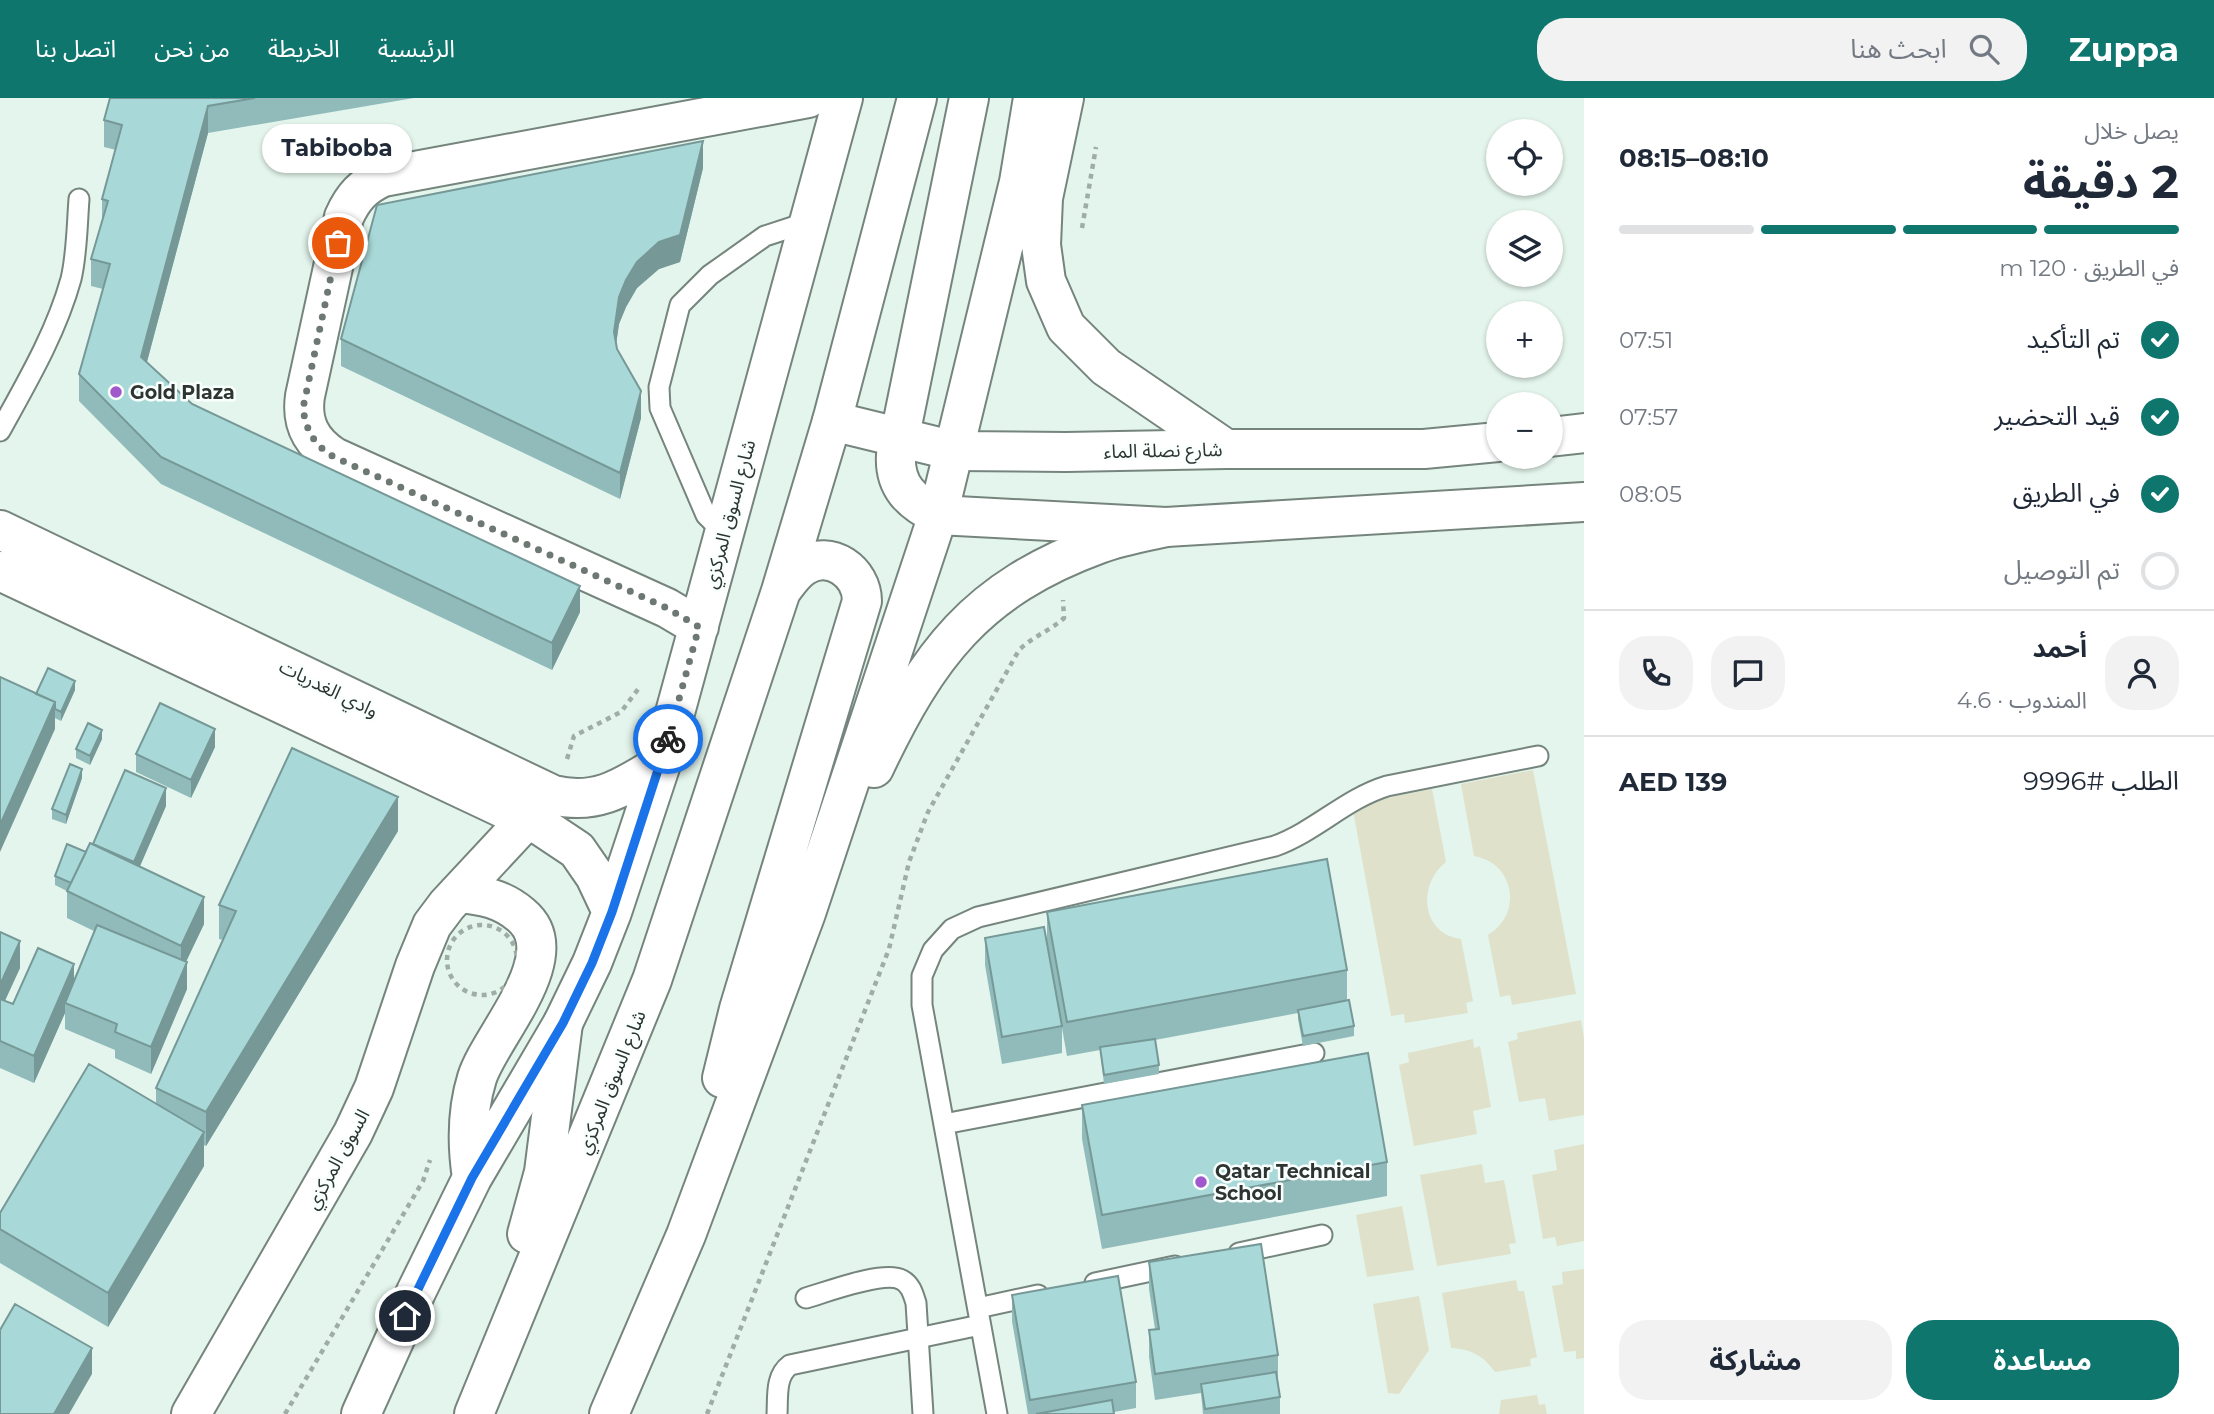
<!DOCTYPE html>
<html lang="ar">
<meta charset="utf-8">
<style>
body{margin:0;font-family:Montserrat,"Noto Sans Arabic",sans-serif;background:#f2f2f3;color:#1f2937;direction:rtl;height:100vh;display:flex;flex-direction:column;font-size:26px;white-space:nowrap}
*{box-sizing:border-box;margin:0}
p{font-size:23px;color:#747a83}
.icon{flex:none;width:38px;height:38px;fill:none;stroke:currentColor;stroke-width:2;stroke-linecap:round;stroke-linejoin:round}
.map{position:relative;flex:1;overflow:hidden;direction:ltr}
.panel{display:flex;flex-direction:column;background:#fff;width:630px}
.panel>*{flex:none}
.fabs{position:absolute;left:1486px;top:21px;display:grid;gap:14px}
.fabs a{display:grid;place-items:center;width:77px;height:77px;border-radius:50%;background:#fff;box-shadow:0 2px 5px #0004;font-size:35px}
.pin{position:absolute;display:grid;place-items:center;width:60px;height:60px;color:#fff;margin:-30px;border:4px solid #fff;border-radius:50%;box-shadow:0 2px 7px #0007}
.courier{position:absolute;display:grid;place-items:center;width:70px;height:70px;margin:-35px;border:5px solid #1a73e8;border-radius:50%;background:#fff;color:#222;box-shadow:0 2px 9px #0007}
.bubble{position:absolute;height:49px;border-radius:24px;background:#fff;box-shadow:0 2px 5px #0004;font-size:23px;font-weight:700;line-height:49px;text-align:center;direction:rtl}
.overview em{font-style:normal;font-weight:700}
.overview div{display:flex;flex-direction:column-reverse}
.overview{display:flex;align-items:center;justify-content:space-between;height:119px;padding:0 35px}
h1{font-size:46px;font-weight:700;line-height:52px}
.bar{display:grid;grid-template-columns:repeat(4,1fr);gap:10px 7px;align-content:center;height:84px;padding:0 35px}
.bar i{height:9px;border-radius:5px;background:#e0e1e3}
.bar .active{background:#0f766e}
.bar p{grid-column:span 4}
.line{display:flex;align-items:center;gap:18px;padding:0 35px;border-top:2px solid #e0e1e3}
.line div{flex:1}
.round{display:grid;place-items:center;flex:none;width:74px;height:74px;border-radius:28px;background:#f2f2f3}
ol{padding:0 35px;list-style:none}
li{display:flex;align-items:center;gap:21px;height:77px}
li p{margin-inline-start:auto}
li .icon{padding:7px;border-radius:50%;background:#0f766e;color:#fff;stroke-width:4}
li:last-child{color:#747a83}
li i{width:38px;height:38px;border:4px solid #e0e1e3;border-radius:50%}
.cta{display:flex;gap:14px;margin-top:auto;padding:14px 35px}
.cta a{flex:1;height:80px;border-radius:28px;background:#0f766e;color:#fff;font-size:28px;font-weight:700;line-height:80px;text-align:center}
.cta a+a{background:#f2f2f3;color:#1f2937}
header{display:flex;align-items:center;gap:42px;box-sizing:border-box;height:98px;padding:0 35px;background:#0f766e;color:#fff}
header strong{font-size:33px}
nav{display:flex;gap:38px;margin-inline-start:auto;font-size:24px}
.search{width:490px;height:63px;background:#f2f2f3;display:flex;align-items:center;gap:18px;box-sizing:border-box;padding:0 24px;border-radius:28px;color:#747a83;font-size:26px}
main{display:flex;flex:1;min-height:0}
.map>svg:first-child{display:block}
.green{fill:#e0e1ca}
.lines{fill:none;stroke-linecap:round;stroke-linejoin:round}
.lane-casing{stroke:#75857d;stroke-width:23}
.street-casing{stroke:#75857d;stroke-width:42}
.secondary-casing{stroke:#75857d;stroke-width:42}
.path{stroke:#9fada7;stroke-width:4.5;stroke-dasharray:5 5;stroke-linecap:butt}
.lane{stroke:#fff;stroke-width:19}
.street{stroke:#fff;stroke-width:38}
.secondary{stroke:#fff;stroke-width:38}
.wall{fill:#90bbba}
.shaded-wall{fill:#769897}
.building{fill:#a8d9d8;stroke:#769897;stroke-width:2}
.done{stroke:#6d7872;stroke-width:7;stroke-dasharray:0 12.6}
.route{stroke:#1a73e8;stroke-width:9}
.poi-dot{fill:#a158cc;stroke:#f8fffc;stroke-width:2.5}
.labels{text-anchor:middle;stroke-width:5;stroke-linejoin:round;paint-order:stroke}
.poi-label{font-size:19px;font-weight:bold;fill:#2d3431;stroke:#f8fffc;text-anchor:start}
.street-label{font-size:19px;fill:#2d3431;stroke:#f8fffc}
</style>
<header>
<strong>Zuppa</strong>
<div class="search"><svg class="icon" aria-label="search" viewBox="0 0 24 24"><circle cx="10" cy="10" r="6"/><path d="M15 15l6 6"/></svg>ابحث هنا</div>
<nav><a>الرئيسية</a><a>الخريطة</a><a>من نحن</a><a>اتصل بنا</a></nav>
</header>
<main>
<section class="panel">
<div class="overview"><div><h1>2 دقيقة</h1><p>يصل خلال</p></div><em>08:10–08:15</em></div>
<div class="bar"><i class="active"></i><i class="active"></i><i class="active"></i><i></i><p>في الطريق · 120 m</p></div>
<ol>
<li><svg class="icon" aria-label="check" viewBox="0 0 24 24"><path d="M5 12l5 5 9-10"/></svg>تم التأكيد<p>07:51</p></li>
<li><svg class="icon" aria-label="check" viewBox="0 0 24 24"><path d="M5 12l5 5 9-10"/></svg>قيد التحضير<p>07:57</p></li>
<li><svg class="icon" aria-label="check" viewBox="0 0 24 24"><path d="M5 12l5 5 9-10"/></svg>في الطريق<p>08:05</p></li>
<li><i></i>تم التوصيل</li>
</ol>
<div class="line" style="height:126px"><a class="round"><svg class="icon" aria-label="person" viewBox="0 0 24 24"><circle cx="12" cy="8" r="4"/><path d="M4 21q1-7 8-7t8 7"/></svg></a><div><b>أحمد</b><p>المندوب · 4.6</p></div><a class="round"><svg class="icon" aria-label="chat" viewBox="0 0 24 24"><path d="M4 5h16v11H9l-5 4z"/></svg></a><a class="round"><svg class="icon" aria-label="phone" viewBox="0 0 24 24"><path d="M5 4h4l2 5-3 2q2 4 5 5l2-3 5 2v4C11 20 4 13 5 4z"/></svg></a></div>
<div class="line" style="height:91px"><div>الطلب #9996</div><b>AED 139</b></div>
<div class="cta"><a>مساعدة</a><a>مشاركة</a></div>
</section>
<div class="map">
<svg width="1584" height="1316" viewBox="0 0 1584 1316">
<rect width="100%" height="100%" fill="#e3f5ec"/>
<!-- green -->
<path class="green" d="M1533,672l43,224 -64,11 -2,-10 -10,2 -12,-62c35,-21 27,-72 -14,-79l-13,-72z
M1432,691l14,73c-29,22 -25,72 15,77l12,62 -7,2 2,10 -63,10 -1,-9 -13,2 -39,-211z
M1581,922l3,18v77l-35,6 -4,-23 -26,4 -11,-60 10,-3 -1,-6z
M1473,941l1,9 6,-2 11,61 -18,4 4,23 -63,12 -15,-81 10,-3 -1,-9z
M1584,1046v97l-27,5 -2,-9 -12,2 -11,-64 25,-5 -3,-20z
M1482,1066l3,19 19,-3 12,63 -7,1 2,10 -74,12 -17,-91z
M1402,1108l12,64 -47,7 -11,-62z
M1584,1171v89l-8,1v-8l-12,1 -12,-66 11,-2 -1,-12z
M1516,1182l2,11h6l13,66 -7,2 1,7 -36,6c-11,-16 -24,-23 -44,-24l-9,-55z
M1419,1198l10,54 -30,44 -11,-1 -15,-89z
M1537,1297l2,10 6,-1 2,10h-48l2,-14z"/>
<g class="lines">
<defs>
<path id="lane" d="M0,333c27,-49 56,-98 71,-152 6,-25 6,-54 8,-80
M725,433l-9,-6 -10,-10 -46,-107 -1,-21 21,-82 30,-30 55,-39 43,-14
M944,1026l370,-71
M1239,1155l83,-18
M1095,1185l80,-17
M806,1200c21,-6 78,-28 96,-18 9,5 11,14 14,23l7,111
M978,1210l60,-13
M777,1316c1,-17 -2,-38 13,-49l190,-40
M997,1316l-75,-409v-29l11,-26 19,-21 26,-12 297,-71c41,-15 70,-47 112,-60l151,-30"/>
<path id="street" d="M832,323l123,30 111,1 160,-3h198l74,-7
M1550,339l34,-4
M938,417l228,12 418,-25
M0,432l553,265c45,11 72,-9 108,-31
M0,473l541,255 36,24 18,26 17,36
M699,529l-32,-19 -333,-151c-23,-15 -33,-34 -29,-61l39,-179c9,-20 19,-31 39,-40l425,-79
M458,795c25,2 44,6 63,22 48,40 -31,121 -44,163 -10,32 -10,67 -5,100
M191,1316l162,-281 21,-45 41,-122 17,-41 15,-20 80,-86
M361,1316l55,-122 56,-114 91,-155 29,-60 20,-51 49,-148 182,-666"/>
<path id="secondary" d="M1064,0l-21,100 -2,47 5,36 20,46 40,40 120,82
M938,417c-27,-13 -44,-29 -42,-60l73,-357
M874,670c54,-114 102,-179 225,-224 21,-8 45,-12 67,-17
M722,980l17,-69 123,-408c0,-29 -32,-52 -58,-35 -10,6 -16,16 -23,25
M527,1136l17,-62 19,-149
M474,1316l178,-434 129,-389 51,-170 85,-323
M609,1316l77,-179 120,-322 132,-398 81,-333 14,-84"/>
</defs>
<!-- lane casing -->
<use href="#lane" class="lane-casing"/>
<!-- street casing -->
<use href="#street" class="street-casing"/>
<!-- secondary casing -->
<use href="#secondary" class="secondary-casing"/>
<!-- path -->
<path class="path" d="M1082,130l14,-81
M567,661l7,-23 47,-24 18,-24
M447 862a35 35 0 1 1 70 0a35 35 0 1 1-70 0Z
M285,1316l138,-233 7,-21
M707,1316l182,-465 20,-87 19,-50 91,-162c14,-14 31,-19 45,-32l-1,-18"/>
<!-- lane -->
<use href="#lane" class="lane"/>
<!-- street -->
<use href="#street" class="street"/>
<!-- secondary -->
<use href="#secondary" class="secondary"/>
</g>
<!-- wall -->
<path class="wall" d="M110,0h304l-206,35 -61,229 45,42 388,208 -28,58 -391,-186 -82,-83v-27l24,-85 -12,-3v-27l11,-39v-21l14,-49 -12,-3v-27z
M703,70l-23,94 -21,7 -22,19 -11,19 -7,17 -3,21 1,4 24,69 -21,81 -279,-133v-27z
M75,592l-14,31 -6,-3v11l-19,-35z
M102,641l-12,26 -14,-7v-9z
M215,649l-24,51 -55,-26v-18z
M82,680l-16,46 -14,-5v-10z
M166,708l-26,60 64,58 -18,38 1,27 -36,85 -36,-16v-8l-50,-21v-16l-31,70 -34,-15v-136l20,36 -15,33 8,3 61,-25 20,-48 -27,-13v-27l-12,-6v-9l31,-24 7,-8z
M398,733l-192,315 -2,-1v21l-96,161 -108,-64v-50l156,-110v-15l67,-148 -4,-1v-34z
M1047,814l300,58v30l7,26v10l-51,10 -5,-27v-6l-143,27 4,25v9l-55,10 -4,-34 -33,6 -5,-28v25l-60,11 -17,-99v-27l62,4z
M1082,1007l305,57v34l-285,53 -20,-110z
M1149,1164l129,93v26l2,16v17h-77l-2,-21 -46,7 -6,-43v-27l6,-1 -6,-40z
M1012,1197l124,87v26l-22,4v2h-86l-16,-93z"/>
<!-- shaded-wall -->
<path class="shaded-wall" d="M208,8v27l-67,251v-27z
M703,43v27l-23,94 -21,7 -22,19 -11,19 -7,17 -5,34v-26l5,-35 7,-17 11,-18z
M641,293v27l-21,81v-26z
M580,488v26l-28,58v-27z
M75,583v9l-14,31v-9z
M55,604v27l-55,123v-27z
M215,631v18l-24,51v-18z
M102,632v9l-12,26v-9z
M82,671v9l-16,46v-9z
M166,690v18l-32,74v-18z
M398,699v34l-192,315v-34z
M204,799v27l-23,48v-26z
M20,843v27l-20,43v-26z
M187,864v27l-36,85v-27z
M74,866v27l-9,12v10l-31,70v-27z
M204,1034v34l-96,161v-34z
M92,1250v26l-23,40h-15z"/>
<!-- building -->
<path class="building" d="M110,0h145l-47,8 -67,251 51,47 388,182 -28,57 -391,-186 -82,-83 31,-110 -19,-5 17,-58 -6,-2 20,-74 -18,-5z
M703,43l-23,94 -21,7 -22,20 -11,18 -7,17 -5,35 3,17 24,42 -21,82 -279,-134 36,-134z
M48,570l27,13 -14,31 -6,-3v-7l-19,-8z
M0,579l55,25 -55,123z
M160,605l55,26 -24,51 -55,-26z
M88,625l14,7 -12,26 -14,-7z
M292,650l106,49 -192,315 -50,-24 80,-177 -17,-6z
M70,666l12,5 -16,46 -14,-6z
M125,672l41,18 -32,74 -41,-18z
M90,745l114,54 -23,49 -114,-55z
M67,746l19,8 -15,31 -16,-7z
M1327,761l20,111 -280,52 -20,-110z
M97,827l90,37 -36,85 -36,-15 2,-8 -52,-21z
M1044,829l18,99 -60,11 -17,-99z
M0,834l20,9 -20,44z
M38,850l36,16 -40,92 -34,-15v-42l13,5z
M1349,902l5,26 -51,10 -5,-26z
M1155,941l4,26 -55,10 -4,-28z
M1368,955l19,109 -285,53 -20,-110z
M89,966l115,68 -96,161 -108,-64v-16z
M1261,1146l17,111 -123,19 -6,-44 10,-1 -10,-67z
M1118,1178l18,106 -106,18 -18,-105z
M15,1206l77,44 -38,66h-54v-84z
M1276,1274l4,25 -75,12 -4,-25z
M1112,1302l2,14h-78z"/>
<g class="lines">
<!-- done -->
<path class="done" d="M338,145l-35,165c3,23 11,37 31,49l333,151 32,19 -31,112"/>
<!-- route -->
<path class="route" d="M405,1218l67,-138 91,-155 29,-60 20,-51 56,-173"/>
</g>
<!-- markers -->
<g class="poi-dot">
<circle cx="116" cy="294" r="7"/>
<circle cx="1201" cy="1084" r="7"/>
</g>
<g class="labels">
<!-- poi labels -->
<g class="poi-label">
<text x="130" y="301">Gold Plaza</text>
<text x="1215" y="1080">Qatar Technical<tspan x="1215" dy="22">School</tspan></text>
</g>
<!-- street labels -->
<g class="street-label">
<text transform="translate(1163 352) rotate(-1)" y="7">شارع نصلة الماء</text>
<text transform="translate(729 416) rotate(-75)" y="7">شارع السوق المركزي</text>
<text transform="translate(329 590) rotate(26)" y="7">وادي الغدريات</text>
<text transform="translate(611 984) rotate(-68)" y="7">شارع السوق المركزي</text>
<text transform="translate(337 1061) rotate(-61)" y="7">السوق المركزي</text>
</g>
</g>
</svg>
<div class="fabs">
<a><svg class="icon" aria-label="locate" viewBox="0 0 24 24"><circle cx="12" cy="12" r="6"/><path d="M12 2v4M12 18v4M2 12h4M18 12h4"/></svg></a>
<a><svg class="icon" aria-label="layers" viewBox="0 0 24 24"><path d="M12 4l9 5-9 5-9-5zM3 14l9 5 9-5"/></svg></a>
<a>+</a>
<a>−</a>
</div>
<div class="pin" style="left:338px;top:145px;background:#ea580c"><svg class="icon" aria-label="bag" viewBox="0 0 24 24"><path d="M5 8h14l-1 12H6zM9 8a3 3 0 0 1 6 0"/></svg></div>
<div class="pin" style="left:405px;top:1218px;background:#1f2937"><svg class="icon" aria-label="home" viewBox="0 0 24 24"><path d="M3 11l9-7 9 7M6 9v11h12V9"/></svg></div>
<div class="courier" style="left:668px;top:641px"><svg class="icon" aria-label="bike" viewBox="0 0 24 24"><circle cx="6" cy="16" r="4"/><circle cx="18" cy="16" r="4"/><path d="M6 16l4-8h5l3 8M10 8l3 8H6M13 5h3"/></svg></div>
<div class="bubble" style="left:262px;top:26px;width:150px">Tabiboba</div>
</div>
</main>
